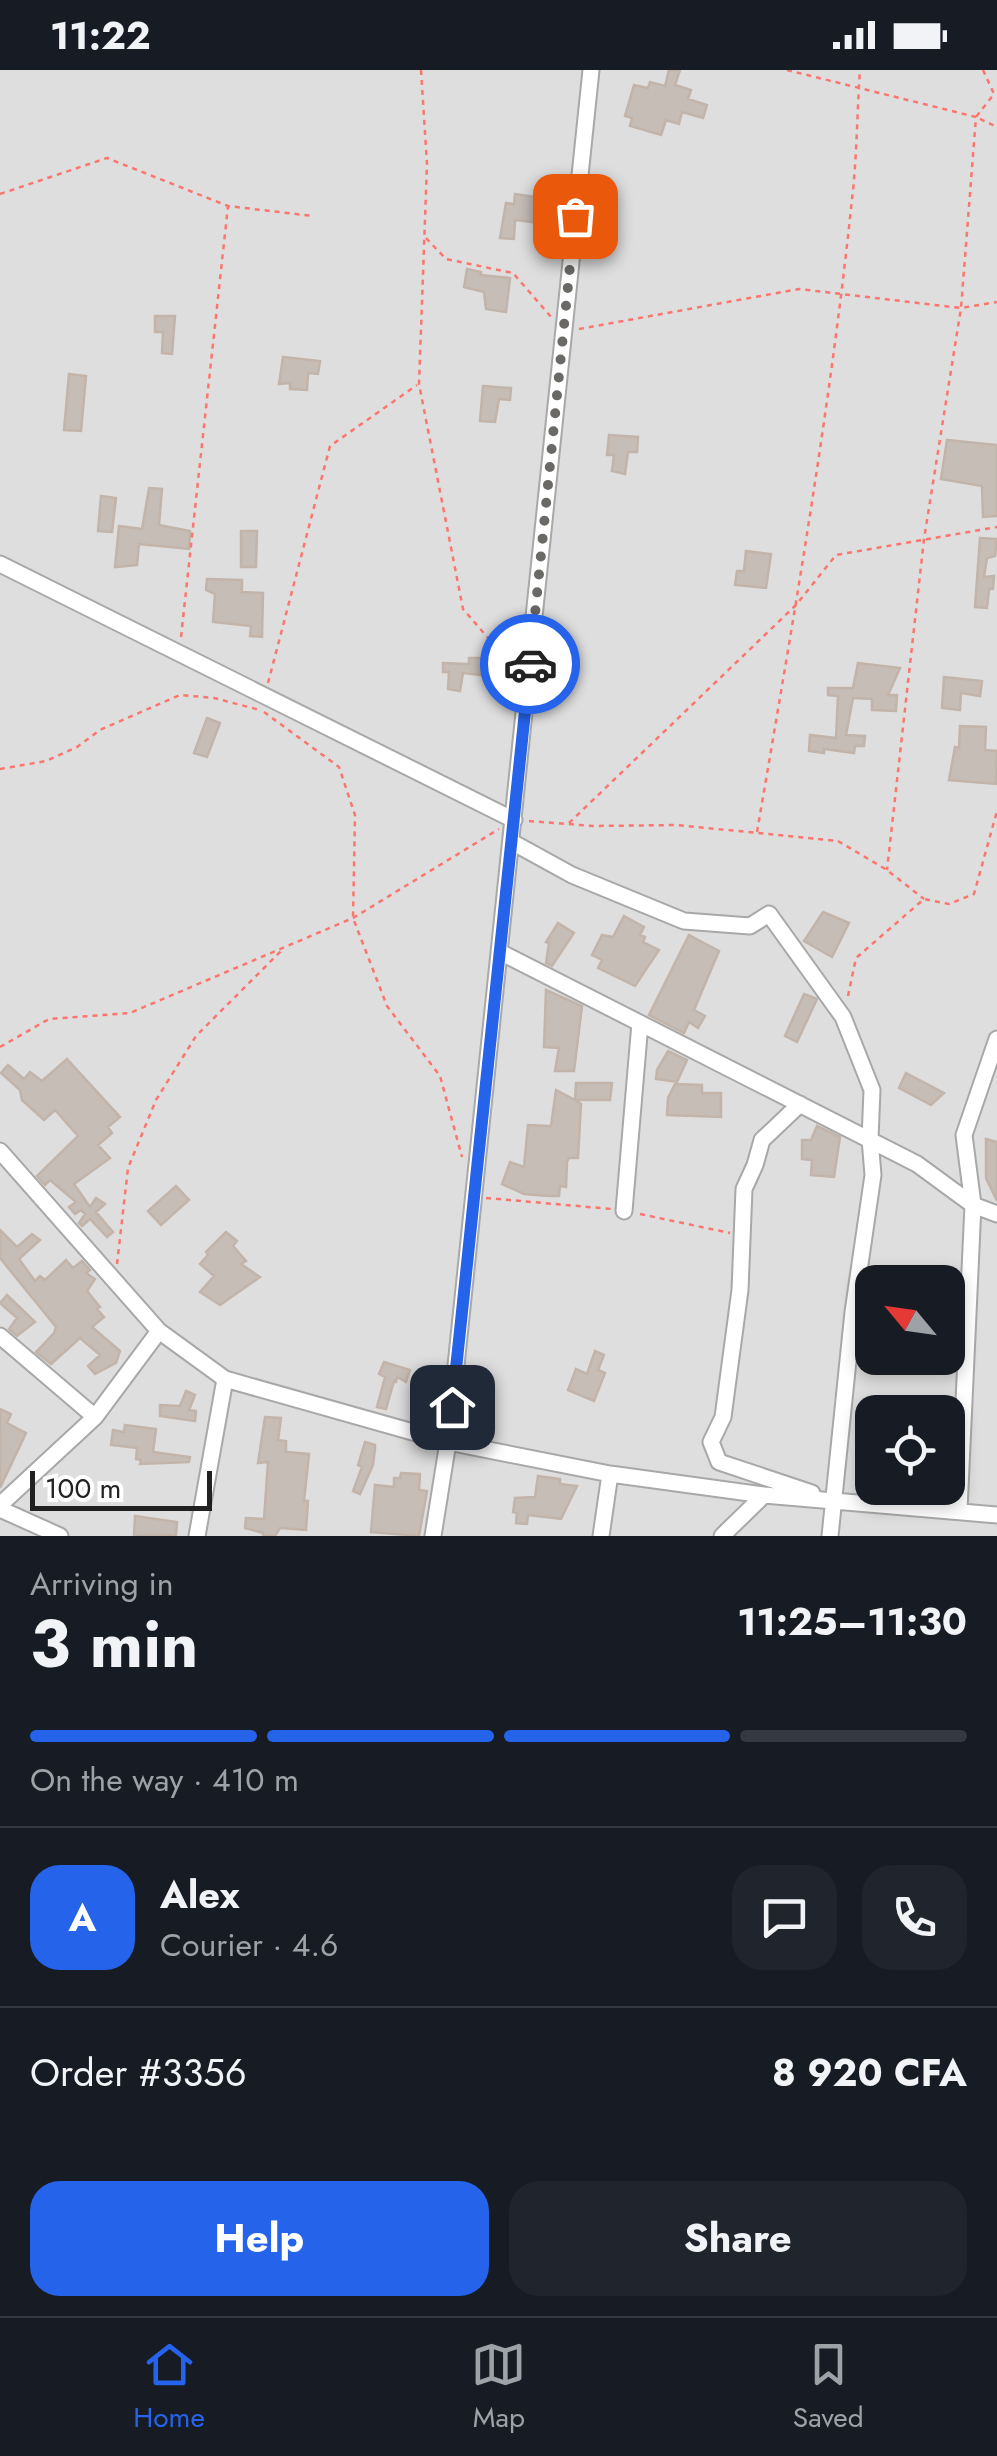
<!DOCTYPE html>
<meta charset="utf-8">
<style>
body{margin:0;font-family:Jost,sans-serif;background:#20242c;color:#f1f3f6;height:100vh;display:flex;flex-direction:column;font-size:38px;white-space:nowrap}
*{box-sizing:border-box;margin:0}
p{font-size:32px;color:#9ea1a6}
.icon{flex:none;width:55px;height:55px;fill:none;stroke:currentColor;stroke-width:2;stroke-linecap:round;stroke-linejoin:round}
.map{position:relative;height:1466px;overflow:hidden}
.drawer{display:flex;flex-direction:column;background:#171b24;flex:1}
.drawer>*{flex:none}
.needle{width:65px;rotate:299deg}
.buttons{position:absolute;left:855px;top:1195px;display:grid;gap:20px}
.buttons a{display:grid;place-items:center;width:110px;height:110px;border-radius:20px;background:#171b24;box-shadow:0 5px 15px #0003;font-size:50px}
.scale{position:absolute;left:30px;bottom:25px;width:182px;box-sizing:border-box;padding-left:10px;border:5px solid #212121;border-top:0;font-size:28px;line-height:35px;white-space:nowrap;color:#212121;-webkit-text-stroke:8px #fff;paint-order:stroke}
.pin{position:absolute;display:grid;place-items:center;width:85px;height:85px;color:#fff;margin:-42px;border-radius:20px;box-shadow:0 5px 15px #0006}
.courier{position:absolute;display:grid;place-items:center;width:100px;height:100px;margin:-50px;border:8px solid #2563eb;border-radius:50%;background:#fff;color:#222;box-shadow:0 2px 12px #0007}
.summary em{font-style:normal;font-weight:700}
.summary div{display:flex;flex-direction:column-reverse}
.summary{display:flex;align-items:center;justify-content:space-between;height:170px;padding:0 30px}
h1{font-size:65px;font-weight:700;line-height:75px}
.bar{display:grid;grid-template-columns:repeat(4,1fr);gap:15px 10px;align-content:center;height:120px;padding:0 30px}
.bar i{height:12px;border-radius:8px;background:#363941}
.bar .on{background:#2563eb}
.bar p{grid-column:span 4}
.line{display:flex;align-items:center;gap:25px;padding:0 30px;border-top:2px solid #363941}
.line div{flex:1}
.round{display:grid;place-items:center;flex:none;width:105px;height:105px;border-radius:30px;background:#20242c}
.button{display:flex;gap:20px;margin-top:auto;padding:20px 30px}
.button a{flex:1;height:115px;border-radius:30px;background:#2563eb;color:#fff;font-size:40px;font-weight:700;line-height:115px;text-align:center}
.button a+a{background:#20242c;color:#f1f3f6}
.status{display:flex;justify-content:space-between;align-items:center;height:70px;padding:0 50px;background:#171b24;direction:ltr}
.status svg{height:28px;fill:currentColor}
.tabs{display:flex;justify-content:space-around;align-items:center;height:140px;border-top:2px solid #363941;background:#171b24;font-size:28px;color:#9ea1a6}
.tabs a{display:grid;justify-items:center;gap:5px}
.tabs .on{color:#2563eb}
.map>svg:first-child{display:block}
.residential{fill:#dfdede;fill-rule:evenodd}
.building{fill:#c6bdb7;stroke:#c3b4a9;stroke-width:2.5}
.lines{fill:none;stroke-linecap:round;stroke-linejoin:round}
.street-casing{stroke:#a8a8a8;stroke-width:19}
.path{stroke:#fc766e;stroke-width:2.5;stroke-dasharray:5 5;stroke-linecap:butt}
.street{stroke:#fff;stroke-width:15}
.done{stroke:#6a6966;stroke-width:10;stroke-dasharray:0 18}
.route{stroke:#2563eb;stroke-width:12}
</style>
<div class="status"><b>11:22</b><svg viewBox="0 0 49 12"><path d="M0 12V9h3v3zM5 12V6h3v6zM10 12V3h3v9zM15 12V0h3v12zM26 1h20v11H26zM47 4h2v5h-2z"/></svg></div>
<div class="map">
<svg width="997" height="1466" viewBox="0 0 997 1466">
<rect width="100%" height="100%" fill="#f1eee7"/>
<!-- residential -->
<path class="residential" d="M0,0h997v1466h-997zM872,1212h76v76h-76zM872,1342h76v76h-76z"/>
<!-- building -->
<path class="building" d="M669,0h11l-5,15 16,5 -3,9 19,6 -4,13 -21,-6 -3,12 -13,-4 -5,15 -31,-9 2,-8 -7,-2 9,-31 14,3 2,-6 15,4z
M515,124l21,3 -3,25 -18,-2 -1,19 -14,-1 6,-35 8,1z
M467,199l14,3v3l29,3 -4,34 -20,-3 -2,-17 -20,-5z
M155,246h20l-3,38 -10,-1 1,-21h-8z
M283,287l37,4 -2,13 -10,-1 -1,17 -17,-1v-6l-11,1z
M69,304l17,2 -5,55 -17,-1z
M483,316l28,2 -1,12 -11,-1 -4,23 -15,-1z
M609,365l29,2 -1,15h-9l-3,22 -13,-3 2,-16h-7z
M947,370l50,5v71l-14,1 -1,-31 -41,-7z
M149,418l13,1 -3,36 31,6 -1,18 -50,-5 -2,21 -22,2 4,-41 23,3z
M101,426l15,2 -4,34 -14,-1z
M241,461h16l-1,36h-15z
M980,468l17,1 -2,17 -8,2 -3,19 10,-1 -1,13h-4l-2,19 -12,-1z
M746,481l25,3 -5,34 -31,-3 2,-14h7z
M207,509l35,1v12l21,1 -1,44 -12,-1 1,-10 -38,-4 2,-28 -9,-4z
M469,588h13v17l-19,-2 -3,18 -12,-2 1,-17h-6v-9l26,1z
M858,593l42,5 -12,27h9l-1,16 -24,-1v-11l-19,-1 -7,37 19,1 -1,10h-9l-1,7 -30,-4v4l-15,-2 1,-16 26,3 2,-42 -10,-1v-7h25z
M944,607l38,4 -2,15 -19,-3 -1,17 -18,-2z
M207,648l13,5 -13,34 -13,-4z
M960,656l26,1 -1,23 12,1 -1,33 -47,-4 6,-33 4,1z
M823,842l26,11 -17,34 -28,-16z
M624,846l20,11 -4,8 5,2 -2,5 16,8 -24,36 -37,-18 4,-8 -10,-5 10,-20 11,2z
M558,853l16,10 -22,33 -6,-3 3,-20 -3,-1z
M689,865l30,16 -25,59 11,6 -7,12 -9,-6 -5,11 -35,-18z
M546,920l36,16 -8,65h-19l4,-23 -15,-1z
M804,924l13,5 -20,43 -12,-6z
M668,981l19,9 -10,22 -21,-3 1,-9z
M67,989l53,58 -12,10 4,6 -14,12 12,13 -36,26 16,23 6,-9 9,6 -9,8 17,20 -6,5 -17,-18 -8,7 -3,-3 6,-9 -4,-4 -6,4 -6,-7 7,-5 -26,-22 -5,5 -8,-9 41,-40 -23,-26 -11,10 -22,-20 -2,-10 -19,-17 7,-8 16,14 6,-7 12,9z
M906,1003l38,20 -13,12 -32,-17z
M576,1013h36l-2,17h-34l5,4 -3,54h-9l-2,4 -1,25 -6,-1 -1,10h-11l-24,-2 -22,-10 8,-22 14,5 4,-42 23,1 5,-36 19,10z
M675,1014l27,1v8h19v24l-54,-2 1,-17z
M817,1056l23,11 -6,40 -23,-2 1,-15 -10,-1v-19h9z
M986,1069l11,3v59l-11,-23z
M176,1116l13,14 -28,25 -13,-14z
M0,1160l17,17 15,-13 8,6 -21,19 16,22 5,-5 5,4 21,-20 7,8 9,-7 8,9 -4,3 9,6 -8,12 13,16 -3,2 7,8 -12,10 28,24 -4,12 -21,11 -7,-8 12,-11 -20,-17 -29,26 -15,-12 18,-19 2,-6 -56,-69z
M226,1162l11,9 -4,5 13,15 -5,3 19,13 -40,28 -20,-13 14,-16 -14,-12 8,-9 -2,-3z
M7,1225l28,27 -18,14 -8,-7 8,-11 -17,-15z
M595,1281l9,4 -6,15 7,3 -11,28 -26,-11 8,-21 11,5z
M384,1292l26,8 -4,12 -9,-5 -1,5 -2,-1 -8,28 -9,-2 8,-30 -6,-3z
M186,1321l9,4 -6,15 7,1 -1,10 -35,-5v-11l20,1z
M0,1339l11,5 -4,9 19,10 -26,55z
M265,1347l16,1 -3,22 8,1v11l23,2 -5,47h4l-2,29 -26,-2 -5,8h-12v-3l-18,-5 1,-10 18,1 4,-57 -10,1z
M125,1355l31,4 -3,23 37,5 -1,5 -49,2 1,-4 -5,-1 1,-11 -26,-3 2,-15 11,2z
M365,1372l10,3v4l-2,16 -13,29 -7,-3 9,-24 -4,-2z
M401,1403l19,1 -1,16 8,1 -8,45 -48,-4 4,-47 19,2v-9h6z
M538,1406l22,3v5l17,2 -16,33 -33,-4 -1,9 -11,-1 1,-10 -4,-1 2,-14 20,-1z
M135,1446l42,6 -1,13 -42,1z"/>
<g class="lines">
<defs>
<path id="street" d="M0,494l514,256
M512,772l60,33 112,46 66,5 19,-12 74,103 29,73 -2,49 3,36 -20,137 -23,224
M500,882l417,212 56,41 24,9
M800,1034l-38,36 -7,25 -11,24 -4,101 -17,127 -12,25 8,20 93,31
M0,1081l159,180 66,48 223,63 162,32 154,21 233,20
M624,1141l16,-188
M0,1266l95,81
M0,1435l95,-88 64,-86
M0,1439l60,27
M959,1440l14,-305 -9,-70 33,-96
M197,1466l28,-157
M433,1466l15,-94 143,-1372
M601,1466l9,-62
M722,1466l42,-41"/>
</defs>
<!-- street casing -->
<use href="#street" class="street-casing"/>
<!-- path -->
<path class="path" d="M421,0l6,94 -8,220 44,225 51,59
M787,0l189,47 -15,191 -37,231 -37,331
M983,0l11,24 -18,23 21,10
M0,124l107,-36 121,48 85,10
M426,168l20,21 67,14 39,45
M579,259l220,-40 162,19 36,-6
M181,567l47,-431
M268,613l62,-237 87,-61
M264,642l75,55 16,48 -2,103 34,88 53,70 22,81
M0,699l46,-8 31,-14 23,-17 80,-35 34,3 46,12
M529,751l64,5 84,-1 161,16 49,29 37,29
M569,753l227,-218 40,-50 161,-28
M757,762c36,-210 73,-421 95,-633 5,-42 5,-86 8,-129
M848,926l8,-38 68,-59 25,5 25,-10 23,-83
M0,977l49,-28 81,-6 223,-95 146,-89
M486,1128l126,11
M640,1144l90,19
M117,1194l11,-96 28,-68 40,-64 86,-86"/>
<!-- street -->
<use href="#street" class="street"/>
</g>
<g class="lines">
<!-- done -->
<path class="done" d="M530,594l45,-448"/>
<!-- route -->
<path class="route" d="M452,1337l78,-743"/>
</g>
</svg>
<div class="buttons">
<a><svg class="needle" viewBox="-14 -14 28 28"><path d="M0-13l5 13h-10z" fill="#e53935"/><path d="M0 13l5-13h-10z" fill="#9ea1a6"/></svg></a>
<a><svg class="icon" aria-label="locate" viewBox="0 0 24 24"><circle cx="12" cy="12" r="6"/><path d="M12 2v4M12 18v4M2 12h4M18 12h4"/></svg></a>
</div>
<div class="scale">100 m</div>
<div class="pin" style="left:575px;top:146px;background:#ea580c"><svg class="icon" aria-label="bag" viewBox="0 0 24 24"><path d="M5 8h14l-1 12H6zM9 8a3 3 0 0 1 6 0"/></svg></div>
<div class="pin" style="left:452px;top:1337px;background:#1f2937"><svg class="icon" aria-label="home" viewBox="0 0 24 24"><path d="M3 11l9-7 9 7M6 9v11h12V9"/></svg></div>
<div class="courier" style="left:530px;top:594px"><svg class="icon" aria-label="car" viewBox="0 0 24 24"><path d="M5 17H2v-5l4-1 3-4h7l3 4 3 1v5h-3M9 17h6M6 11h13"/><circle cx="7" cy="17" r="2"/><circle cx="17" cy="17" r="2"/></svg></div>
</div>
<section class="drawer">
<div class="summary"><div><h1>3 min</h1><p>Arriving in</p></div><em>11:25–11:30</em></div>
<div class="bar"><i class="on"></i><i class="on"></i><i class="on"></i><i></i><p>On the way · 410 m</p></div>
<div class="line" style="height:180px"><b class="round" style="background:#2563eb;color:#fff">A</b><div><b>Alex</b><p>Courier · 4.6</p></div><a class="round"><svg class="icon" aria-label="chat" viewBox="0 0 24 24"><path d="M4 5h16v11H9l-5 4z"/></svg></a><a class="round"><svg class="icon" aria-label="phone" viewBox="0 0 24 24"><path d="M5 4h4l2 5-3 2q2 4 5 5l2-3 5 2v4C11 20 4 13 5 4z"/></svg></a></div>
<div class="line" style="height:130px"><div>Order #3356</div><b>8 920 CFA</b></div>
<div class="button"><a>Help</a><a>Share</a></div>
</section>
<nav class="tabs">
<a class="on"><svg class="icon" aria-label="home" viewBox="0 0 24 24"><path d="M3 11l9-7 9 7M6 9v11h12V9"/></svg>Home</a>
<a><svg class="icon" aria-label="map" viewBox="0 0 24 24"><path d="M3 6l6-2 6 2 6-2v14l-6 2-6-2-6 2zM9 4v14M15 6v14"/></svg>Map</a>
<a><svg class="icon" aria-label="saved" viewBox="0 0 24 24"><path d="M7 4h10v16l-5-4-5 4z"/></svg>Saved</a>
</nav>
